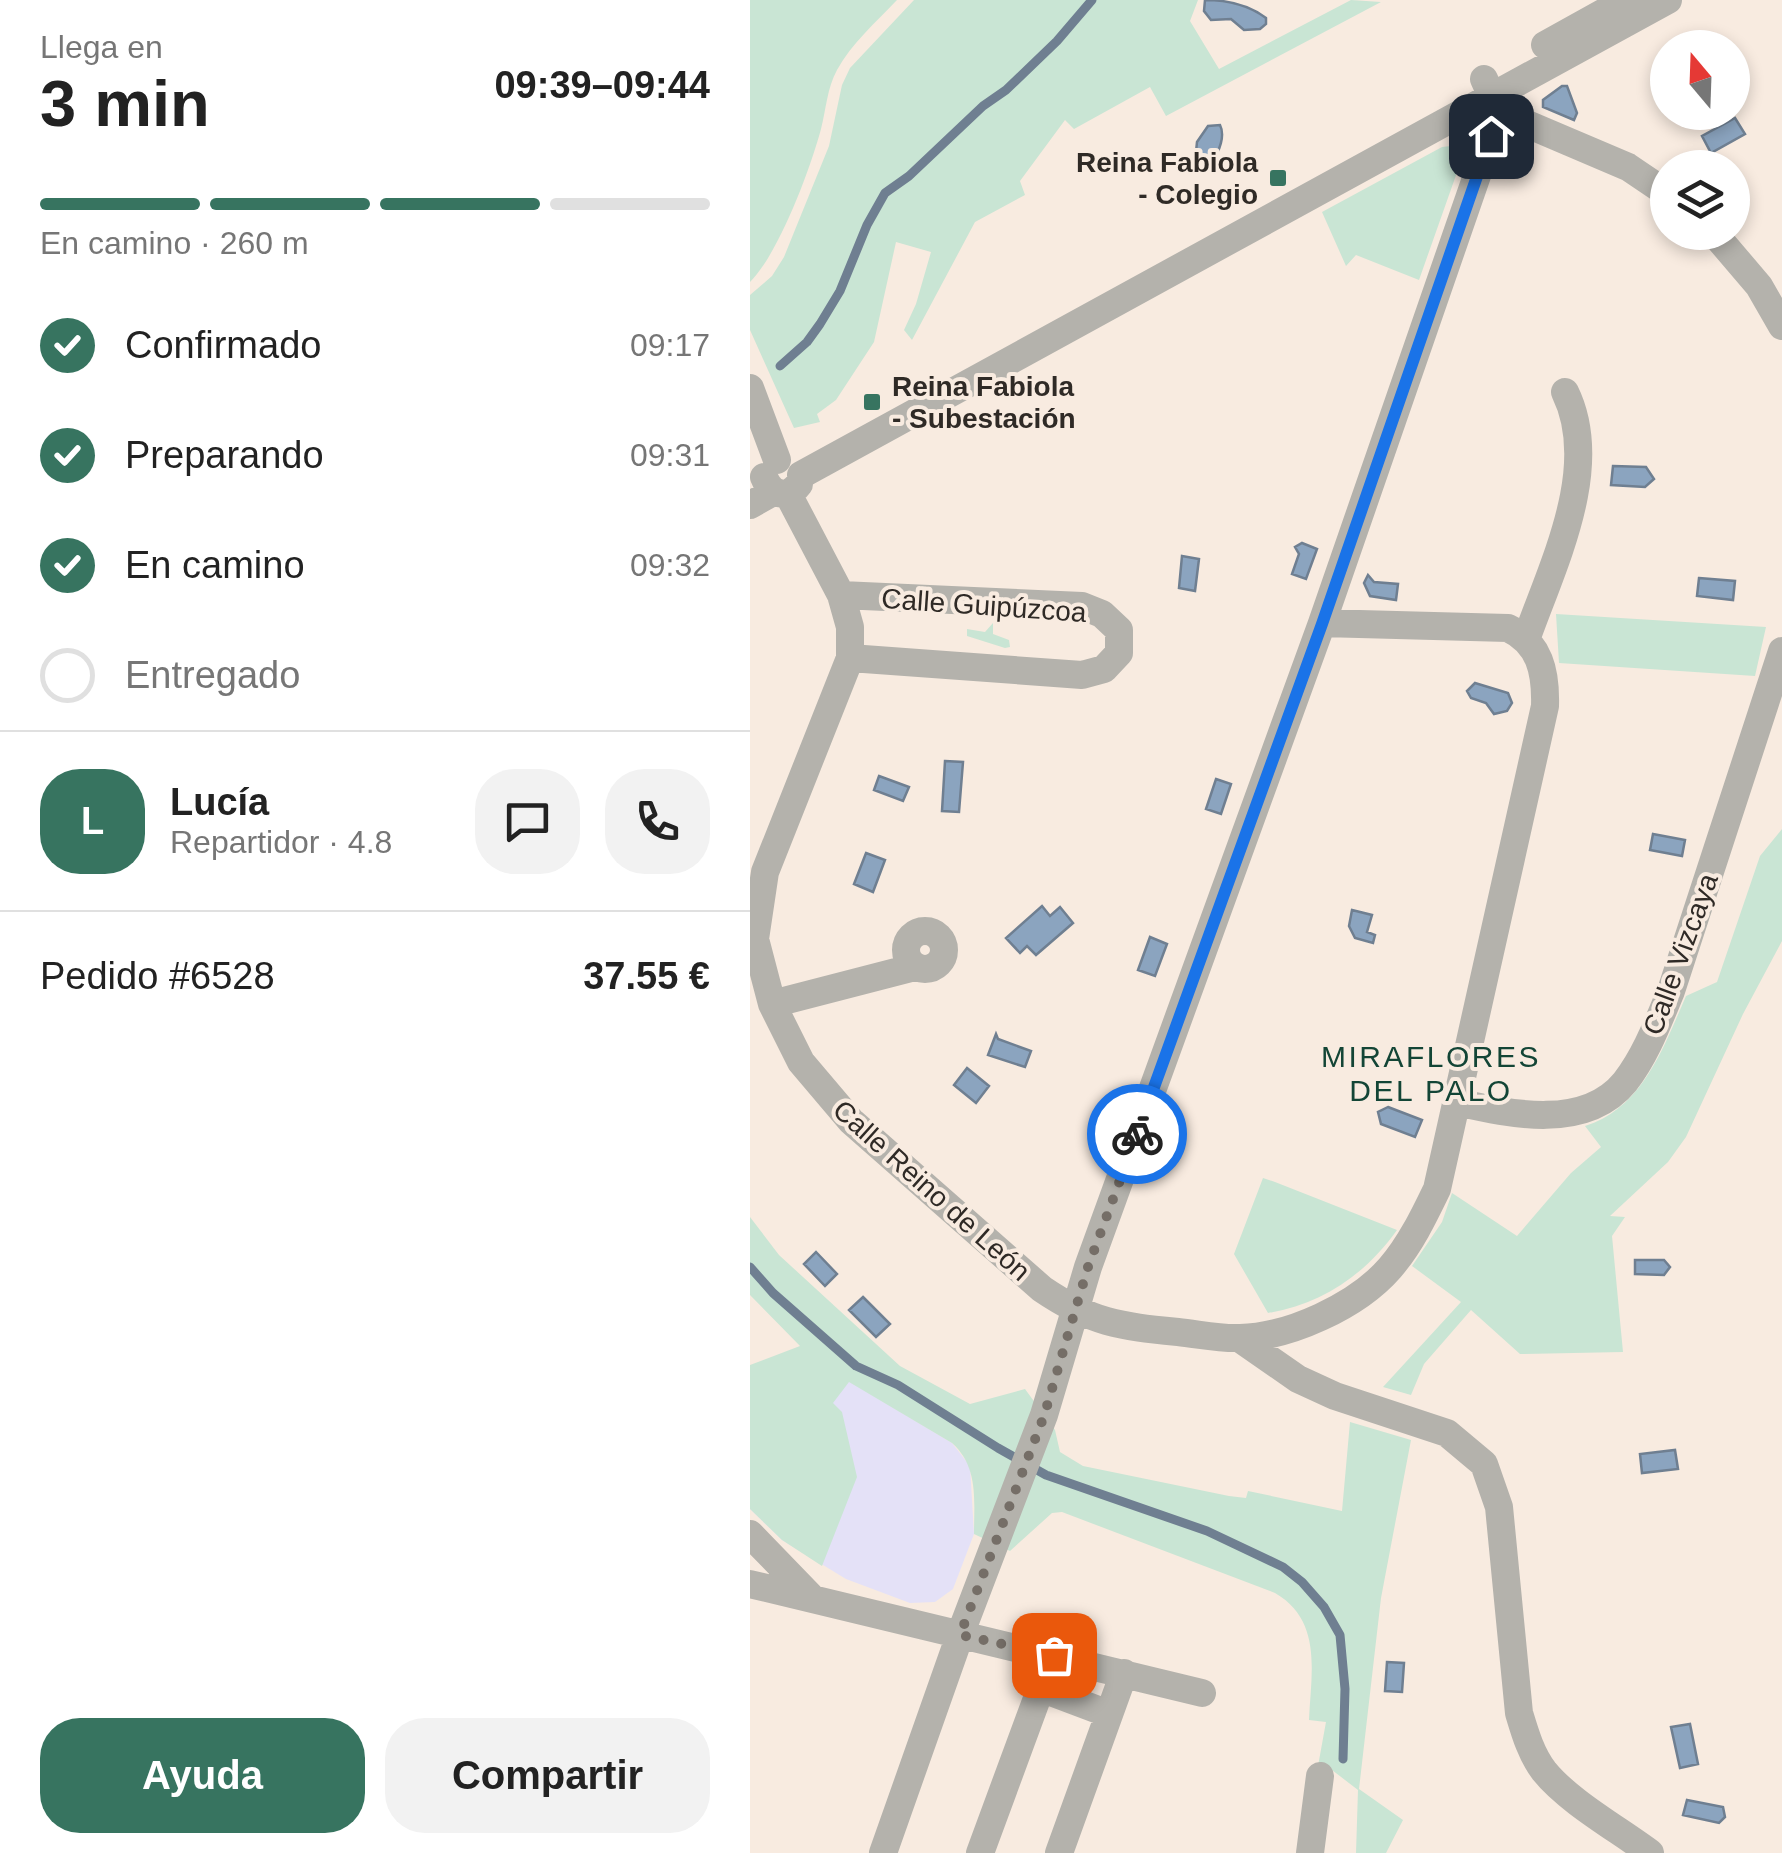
<!DOCTYPE html>
<html lang="es">
<meta charset="utf-8">
<style>
body{margin:0;font-family:Helvetica,sans-serif;background:#f2f2f2;color:#222;height:100vh;display:flex;flex-direction:column;font-size:38px;white-space:nowrap}
*{box-sizing:border-box;margin:0}
p{font-size:32px;color:#767676}
.icon{flex:none;width:55px;height:55px;fill:none;stroke:currentColor;stroke-width:2;stroke-linecap:round;stroke-linejoin:round}
.map{position:relative;flex:1;overflow:hidden}
.panel{display:flex;flex-direction:column;background:#fff;width:750px}
.panel>*{flex:none}
.needle{width:65px;rotate:341deg}
.buttons{position:absolute;left:900px;top:30px;display:grid;gap:20px}
.buttons a{display:grid;place-items:center;width:100px;height:100px;border-radius:50%;background:#fff;box-shadow:0 5px 15px #0003;font-size:50px}
.pin{position:absolute;display:grid;place-items:center;width:85px;height:85px;color:#fff;margin:-42px;border-radius:20px;box-shadow:0 5px 15px #0006}
.courier{position:absolute;display:grid;place-items:center;width:100px;height:100px;margin:-50px;border:8px solid #1a73e8;border-radius:50%;background:#fff;color:#222;box-shadow:0 2px 12px #0007}
.headline em{font-style:normal;font-weight:700}
.headline div{display:flex;flex-direction:column-reverse}
.headline{display:flex;align-items:center;justify-content:space-between;height:170px;padding:0 40px}
h1{font-size:65px;font-weight:700;line-height:75px}
.bar{display:grid;grid-template-columns:repeat(4,1fr);gap:15px 10px;align-content:center;height:120px;padding:0 40px}
.bar i{height:12px;border-radius:8px;background:#e0e0e0}
.bar .selected{background:#377460}
.bar p{grid-column:span 4}
.line{display:flex;align-items:center;gap:25px;padding:0 40px;border-top:2px solid #e0e0e0}
.line div{flex:1}
.round{display:grid;place-items:center;flex:none;width:105px;height:105px;border-radius:40px;background:#f2f2f2}
ol{padding:0 40px;list-style:none}
li{display:flex;align-items:center;gap:30px;height:110px}
li p{margin-inline-start:auto}
li .icon{padding:10px;border-radius:50%;background:#377460;color:#fff;stroke-width:4}
li:last-child{color:#767676}
li i{width:55px;height:55px;border:5px solid #e0e0e0;border-radius:50%}
.button{display:flex;gap:20px;margin-top:auto;padding:20px 40px}
.button a{flex:1;height:115px;border-radius:40px;background:#377460;color:#fff;font-size:40px;font-weight:700;line-height:115px;text-align:center}
.button a+a{background:#f2f2f2;color:#222}
main{display:flex;flex:1;min-height:0}
.map>svg:first-child{display:block}
.education{fill:#e4e1f7}
.green{fill:#c9e5d4}
.water{fill:#8ba4bf;stroke:#6f7f91;stroke-width:2.5}
.lines{fill:none;stroke-linecap:round;stroke-linejoin:round}
.stream{stroke:#6f7f91;stroke-width:9}
.minor{stroke:#b4b2ac;stroke-width:28}
.done{stroke:#756e67;stroke-width:10;stroke-dasharray:0 18}
.route{stroke:#1a73e8;stroke-width:12}
.poi-dot{fill:#377460;stroke:#f8ebe0;stroke-width:4}
.labels{text-anchor:middle;stroke-width:8;stroke-linejoin:round;paint-order:stroke}
.poi-label{font-size:28px;font-weight:bold;fill:#2f2a26;stroke:#f8ebe0;text-anchor:end}
.street-label{font-size:28px;fill:#2f2a26;stroke:#f8ebe0}
.neighbourhood-label{font-size:30px;letter-spacing:2.5px;fill:#134536;stroke:#f8ebe0}
</style>
<main>
<section class="panel">
<div class="headline"><div><h1>3 min</h1><p>Llega en</p></div><em>09:39–09:44</em></div>
<div class="bar"><i class="selected"></i><i class="selected"></i><i class="selected"></i><i></i><p>En camino · 260 m</p></div>
<ol>
<li><svg class="icon" aria-label="check" viewBox="0 0 24 24"><path d="M5 12l5 5 9-10"/></svg>Confirmado<p>09:17</p></li>
<li><svg class="icon" aria-label="check" viewBox="0 0 24 24"><path d="M5 12l5 5 9-10"/></svg>Preparando<p>09:31</p></li>
<li><svg class="icon" aria-label="check" viewBox="0 0 24 24"><path d="M5 12l5 5 9-10"/></svg>En camino<p>09:32</p></li>
<li><i></i>Entregado</li>
</ol>
<div class="line" style="height:180px"><b class="round" style="background:#377460;color:#fff">L</b><div><b>Lucía</b><p>Repartidor · 4.8</p></div><a class="round"><svg class="icon" aria-label="chat" viewBox="0 0 24 24"><path d="M4 5h16v11H9l-5 4z"/></svg></a><a class="round"><svg class="icon" aria-label="phone" viewBox="0 0 24 24"><path d="M5 4h4l2 5-3 2q2 4 5 5l2-3 5 2v4C11 20 4 13 5 4z"/></svg></a></div>
<div class="line" style="height:130px"><div>Pedido #6528</div><b>37.55 €</b></div>
<div class="button"><a>Ayuda</a><a>Compartir</a></div>
</section>
<div class="map">
<svg width="1032" height="1853" viewBox="0 0 1032 1853">
<rect width="100%" height="100%" fill="#f8ebe0"/>
<!-- education -->
<path class="education" d="M92,1377l110,66 18,23 4,68 -21,55 -18,13 -25,1 -64,-24 -64,-39 -32,-31z"/>
<!-- green -->
<path class="green" d="M0,0h147c-20,21 -46,44 -60,70 -10,18 -11,40 -16,59 -11,41 -42,124 -71,153z
M164,0h284l-8,21 29,48 132,-69 30,2 -215,114 -16,-29 -76,42 -9,-9 -45,61 5,14 -50,27 -63,118 -8,-10 12,-26 15,-52 -35,-10 -22,100 -38,58 -19,14 3,8 -26,6 -44,-98v-35l22,-19 12,-19 45,-111 13,-61 8,-17z
M701,146l10,15 -42,119 -63,-25 -10,11 -24,-54 120,-65z
M806,614l210,13 -11,49 -196,-13z
M243,623v11l16,6 1,7 -5,1 -38,-12v-7l18,3z
M1032,829v112l-39,73 -57,123 -18,25 -58,54 15,1 -13,19 11,116 -103,2 -49,-44 -47,54 -13,31 -28,-8 78,-85 -49,-36 30,-44 10,-29 65,43 54,-63 30,-26 -16,-21c58,-18 79,-80 101,-130l31,-14 43,-126z
M513,1178l12,4 122,48c-32,45 -75,74 -129,83l-34,-59z
M0,1217l29,38 121,111 70,38 55,-15 30,41 5,22 23,14 146,30 17,2 2,-7 94,20 8,-89 61,18 -30,158 -22,191 44,31 -17,33h-30l2,-63 -26,-20 -14,-4 8,-44 -17,-2c2,-47 14,-99 -34,-127l-213,-81 -10,1 -42,38 -36,-17c0,-33 5,-67 -22,-91l-103,-61 -16,21 9,9 15,65 -35,89 -40,-26 -32,-31v-144l50,-19 -50,-51z"/>
<!-- water -->
<path class="water" d="M455,0c24,0 44,5 61,18v6l-6,5 -16,1 -13,-11 -20,1 -7,-9z
M812,86h5l10,27 -3,7 -31,-13v-7z
M985,118l10,16 -34,19 -9,-17z
M470,125c5,10 0,27 -8,34h-10l-6,-7 1,-10 11,-16z
M863,466l33,1 8,12 -9,8 -34,-2z
M552,543l15,6 -11,30 -14,-5 7,-20 -4,-7z
M432,556l17,3 -4,32 -16,-3z
M618,575l6,7 24,2 -2,16 -26,-4 -6,-13z
M949,578l36,3 -2,19 -36,-4z
M725,683l33,10 4,10 -5,8 -13,3 -8,-11 -15,-5 -4,-7z
M195,761l18,1 -4,50 -17,-1z
M129,776l30,11 -6,14 -29,-11z
M466,779l15,5 -10,30 -15,-5z
M903,834l32,6 -3,16 -32,-6z
M116,853l19,7 -12,32 -19,-8z
M292,906l8,10 10,-9 13,16 -37,32 -9,-9 -7,7 -14,-15z
M602,910l20,5 -5,17 8,3 -2,8 -18,-5 -6,-12z
M400,937l17,7 -12,32 -17,-6z
M246,1034l2,5 33,12 -6,16 -37,-12z
M217,1068l22,18 -13,17 -22,-18z
M638,1107l34,13 -7,17 -34,-13 -3,-12z
M66,1252l21,22 -12,12 -21,-22z
M885,1260h29l6,7 -6,8 -29,-1z
M113,1297l27,27 -14,13 -27,-27z
M925,1450l3,19 -36,4 -2,-19z
M637,1662l17,1 -2,29 -17,-1z
M940,1724l8,40 -18,4 -9,-41z
M937,1800l36,7 2,10 -6,6 -36,-8z"/>
<g class="lines">
<!-- stream -->
<path class="stream" d="M30,366l27,-24 13,-18 20,-33 27,-66 18,-32 24,-17 74,-70 23,-16 51,-49 35,-41
M0,1267l23,26 83,73 42,19 100,63 48,27 161,56 76,36 19,15 22,25 16,28 5,54 -2,70"/>
<!-- minor -->
<path class="minor" d="M795,45l81,-45
M749,112l129,55 40,27
M963,232l46,54 23,40
M0,388l27,72
M51,475l867,-475
M14,477c7,18 23,23 35,7
M38,494l53,101 9,32v31l-85,214 -10,67 17,65 29,58 50,59 191,168c50,34 77,37 136,43 20,2 42,7 62,6 49,-1 117,-32 150,-70 20,-23 34,-52 47,-79l108,-483c1,-34 -5,-63 -37,-78l-186,-5
M0,505l23,-13
M91,595l241,11 20,8 17,16v23l-15,16 -22,6 -232,-17
M777,637c26,-73 75,-170 38,-245
M156 950a19 19 0 1 1 38 0a19 19 0 1 1-38 0Z
M22,1004l143,-37
M706,1102c54,12 129,29 169,-20 21,-27 33,-60 46,-91l111,-340
M489,1338l59,41 37,17 112,37 37,31 15,43 20,206c6,20 12,41 25,58 25,31 74,58 106,82
M0,1534l60,62
M0,1584l452,109
M290,1688l69,26
M133,1853l77,-218 84,-220 44,-148 234,-644 177,-511 -15,-33
M230,1853l73,-198
M309,1853l65,-180
M560,1853l10,-77"/>
</g>
<g class="lines">
<!-- done -->
<path class="done" d="M304,1655l-94,-20 84,-219 44,-149 49,-133"/>
<!-- route -->
<path class="route" d="M387,1134l185,-510 169,-488"/>
</g>
<!-- markers -->
<g class="poi-dot">
<rect x="518" y="168" width="20" height="20" rx="5"/>
<rect x="112" y="392" width="20" height="20" rx="5"/>
</g>
<g class="labels">
<!-- poi labels -->
<g class="poi-label">
<text x="508" y="172">Reina Fabiola<tspan x="508" dy="32">- Colegio</tspan></text>
<text x="142" y="396" text-anchor="start">Reina Fabiola<tspan x="142" dy="32">- Subestación</tspan></text>
</g>
<!-- street labels -->
<g class="street-label">
<text transform="translate(234 605) rotate(4)" y="10">Calle Guipúzcoa</text>
<text transform="translate(930 954) rotate(-70)" y="10">Calle Vizcaya</text>
<text transform="translate(182 1190) rotate(42)" y="10">Calle Reino de León</text>
</g>
<!-- neighbourhood labels -->
<g class="neighbourhood-label">
<text x="681" y="1067">MIRAFLORES<tspan x="681" dy="34">DEL PALO</tspan></text>
</g>
</g>
</svg>
<div class="buttons">
<a><svg class="needle" viewBox="-14 -14 28 28"><path d="M0-13l5 13h-10z" fill="#e53935"/><path d="M0 13l5-13h-10z" fill="#767676"/></svg></a>
<a><svg class="icon" aria-label="layers" viewBox="0 0 24 24"><path d="M12 4l9 5-9 5-9-5zM3 14l9 5 9-5"/></svg></a>
</div>
<div class="pin" style="left:304px;top:1655px;background:#ea580c"><svg class="icon" aria-label="bag" viewBox="0 0 24 24"><path d="M5 8h14l-1 12H6zM9 8a3 3 0 0 1 6 0"/></svg></div>
<div class="pin" style="left:741px;top:136px;background:#1f2937"><svg class="icon" aria-label="home" viewBox="0 0 24 24"><path d="M3 11l9-7 9 7M6 9v11h12V9"/></svg></div>
<div class="courier" style="left:387px;top:1134px"><svg class="icon" aria-label="bike" viewBox="0 0 24 24"><circle cx="6" cy="16" r="4"/><circle cx="18" cy="16" r="4"/><path d="M6 16l4-8h5l3 8M10 8l3 8H6M13 5h3"/></svg></div>
</div>
</main>
